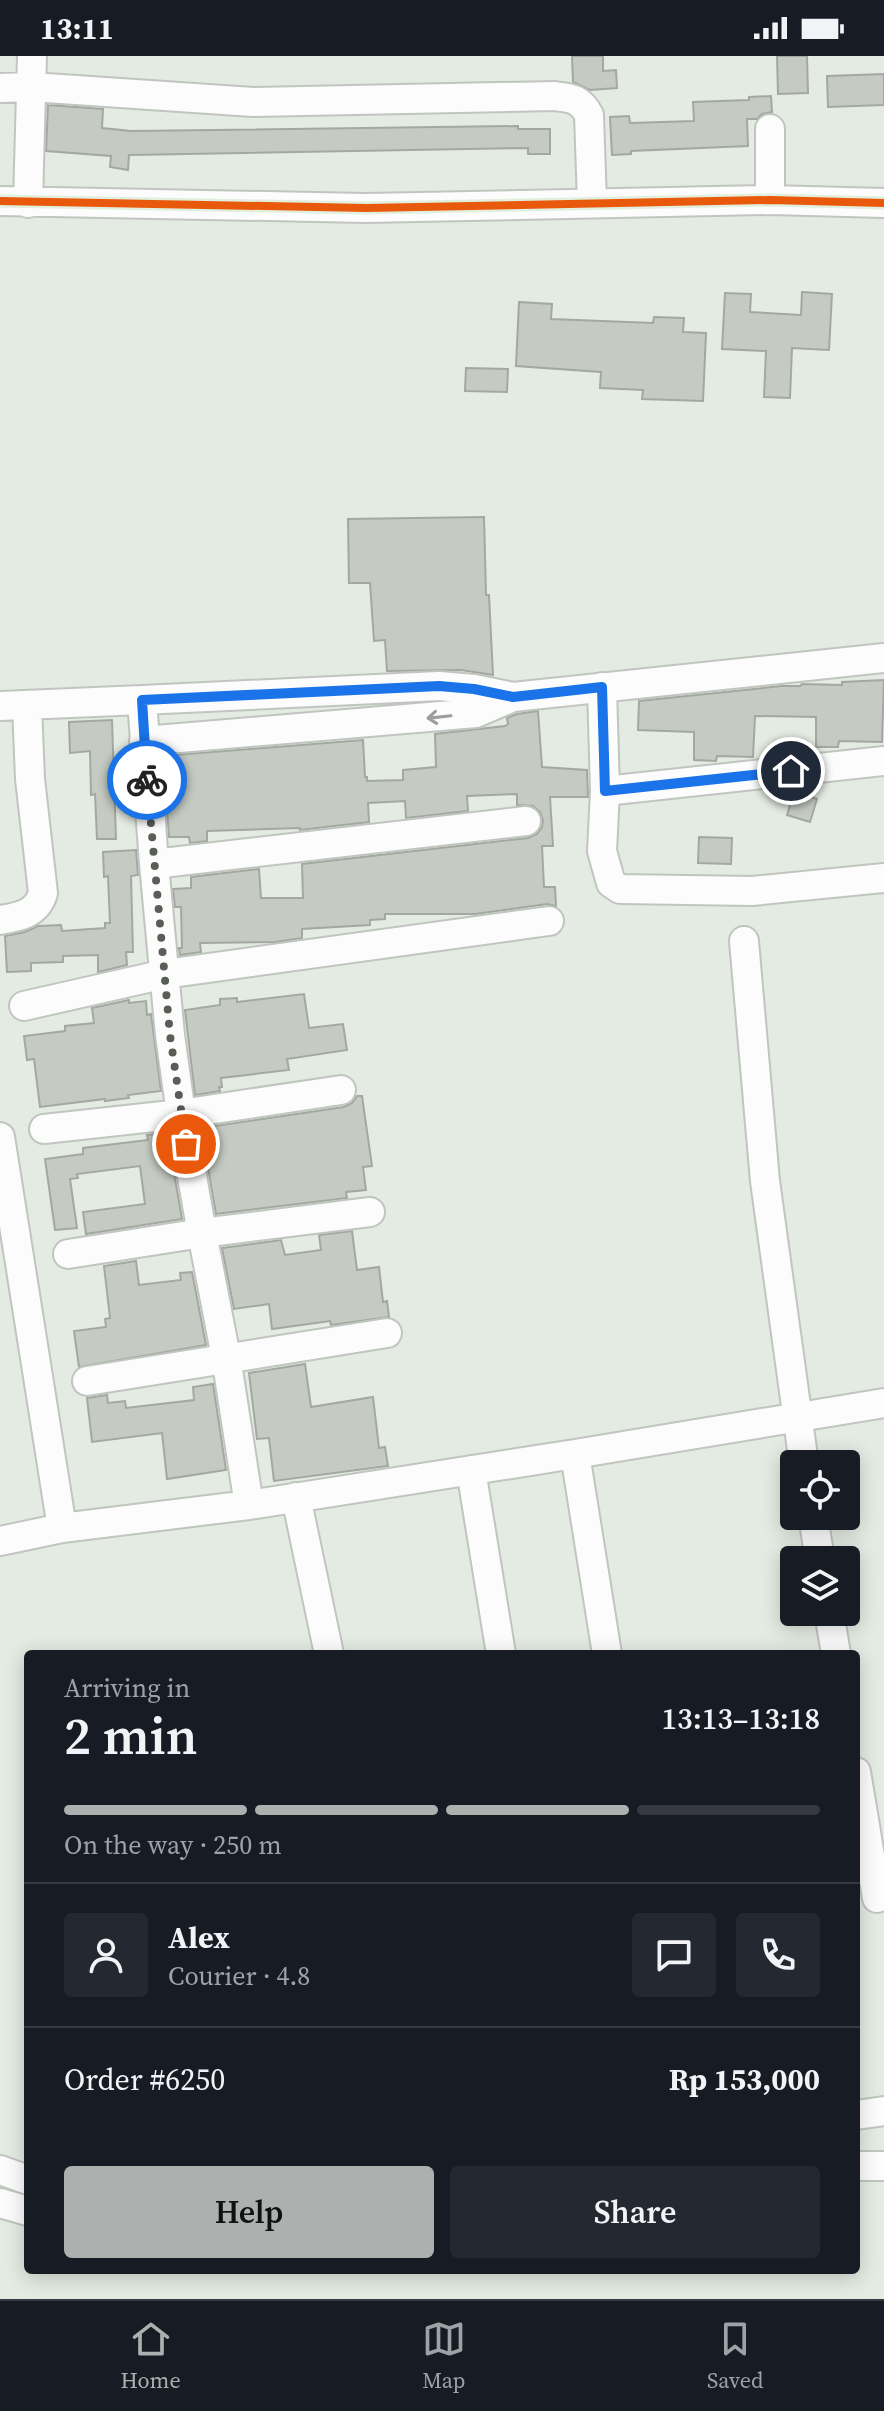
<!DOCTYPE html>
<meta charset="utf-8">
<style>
body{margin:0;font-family:"Source Serif 4",serif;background:#242831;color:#f1f3f6;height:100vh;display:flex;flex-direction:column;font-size:30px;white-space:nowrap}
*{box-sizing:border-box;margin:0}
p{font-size:26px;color:#9ea1a6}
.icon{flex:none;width:44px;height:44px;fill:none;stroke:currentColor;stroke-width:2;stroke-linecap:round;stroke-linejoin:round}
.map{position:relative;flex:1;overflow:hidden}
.sheet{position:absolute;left:24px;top:1594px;width:836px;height:624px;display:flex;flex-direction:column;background:#171b24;border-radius:8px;box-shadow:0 4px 20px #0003}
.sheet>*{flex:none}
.tools{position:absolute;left:780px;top:1394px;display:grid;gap:16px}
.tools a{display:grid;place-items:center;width:80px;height:80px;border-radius:8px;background:#171b24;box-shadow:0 4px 20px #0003;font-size:40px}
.pin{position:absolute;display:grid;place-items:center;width:68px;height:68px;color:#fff;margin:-34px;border:4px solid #fff;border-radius:50%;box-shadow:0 2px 8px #0007}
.courier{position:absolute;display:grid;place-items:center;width:80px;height:80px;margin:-40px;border:6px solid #1a73e8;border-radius:50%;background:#fff;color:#222;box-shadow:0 2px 10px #0007}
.summary em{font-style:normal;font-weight:600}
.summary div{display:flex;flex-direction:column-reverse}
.summary{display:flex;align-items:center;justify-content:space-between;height:136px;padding:0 40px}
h1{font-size:52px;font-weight:600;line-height:60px}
.bar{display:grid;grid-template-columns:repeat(4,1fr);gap:12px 8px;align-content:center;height:96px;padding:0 40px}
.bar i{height:10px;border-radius:6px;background:#363941}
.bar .selected{background:#acb0ae}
.bar p{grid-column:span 4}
.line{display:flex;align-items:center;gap:20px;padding:0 40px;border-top:2px solid #363941}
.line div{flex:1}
.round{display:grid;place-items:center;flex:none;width:84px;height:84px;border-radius:8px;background:#242831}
.primary-button{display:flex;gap:16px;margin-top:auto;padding:16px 40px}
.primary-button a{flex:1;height:92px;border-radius:8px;background:#acb0ae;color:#111;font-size:32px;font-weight:600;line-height:92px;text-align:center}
.primary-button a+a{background:#242831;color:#f1f3f6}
.status{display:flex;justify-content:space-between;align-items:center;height:56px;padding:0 40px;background:#171b24;direction:ltr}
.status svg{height:22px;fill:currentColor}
.tab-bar{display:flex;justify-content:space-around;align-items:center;height:112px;border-top:2px solid #363941;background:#171b24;font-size:22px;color:#9ea1a6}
.tab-bar a{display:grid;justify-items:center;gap:4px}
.tab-bar .selected{color:#acb0ae}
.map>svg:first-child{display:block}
.building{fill:#c5cbc3;stroke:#a3a8a2;stroke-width:2}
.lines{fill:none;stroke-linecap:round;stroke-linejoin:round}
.minor-casing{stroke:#c0c6bf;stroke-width:32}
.minor{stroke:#fbfcfb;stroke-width:28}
.cycleway-casing{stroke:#e2efde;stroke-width:13}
.cycleway{stroke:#e8590c;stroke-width:8}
.oneway{stroke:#9b9e9b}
.done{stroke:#585d56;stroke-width:8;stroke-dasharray:0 14.4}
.route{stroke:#1a73e8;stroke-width:10}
</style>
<div class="status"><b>13:11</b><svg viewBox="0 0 49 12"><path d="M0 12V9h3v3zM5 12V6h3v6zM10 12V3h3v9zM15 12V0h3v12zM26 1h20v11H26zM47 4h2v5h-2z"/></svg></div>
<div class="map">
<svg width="884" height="2243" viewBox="0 0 884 2243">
<rect width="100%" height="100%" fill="#e4ebe2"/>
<!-- building -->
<path class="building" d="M572,0h31v15l13,-1 1,18 -27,2 -17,-8z
M777,0h30l1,37 -30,1z
M884,18v31l-56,2 -1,-31z
M771,40l1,16 -10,2 -5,5h-10l1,27 -117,5v3l-19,1 -2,-38 19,-1 1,7 64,-2 -1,-19 56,-2v-3z
M48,49l55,4 -1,19 29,3 387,-5v3h32v25h-22v-6l-399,7 -1,15 -18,-3 1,-11 -65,-5z
M802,236l30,2 -3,56 -37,-2 -2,50 -26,-1 2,-46 -44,-2 3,-56 26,1 -1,18 51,3z
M519,246l33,2 -1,15 102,4 1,-6 30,1 -1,14 23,1 -3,68 -61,-2 1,-9 -43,-2 1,-16 -85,-6z
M466,312l42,1 -1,23 -42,-1z
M484,461l2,78h3l4,80 -32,-5 -74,1 -2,-31 -11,1 -4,-58h-21l-1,-64z
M884,624l-2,62 -43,-1 -1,6h-22v-30l-61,-1 -2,41 -36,-1 -1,5 -22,-1v-28l-56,-2 1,-29 143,-15h18l2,-2 40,1v-3z
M538,655l4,56 45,3 1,27h-38l3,49h-11l2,41h11l1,19 -9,-2 -72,10h-90v5l-15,1v5l-68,4v9l-26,4 -76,1 1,9 -21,3 -1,-7h3l-1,-41h-6l-2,-18 18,-1v-11l68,-8 2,29h42l-1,-34 226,-26 9,-4 5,-7 1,-7 -3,-8 -7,-6 -16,-1v-11l-50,2 1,15 -62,7 -1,-17 -37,2 1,19 -69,8v-2l-93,3v10l-17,2 -1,-6h-20l-6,-81 200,-16 2,37h2v4l36,-1v-10l33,-3 -1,-33 70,-8 3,-2 -1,-6 10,-4z
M112,664l4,119h-19l-2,-45 -4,1 -1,-44 -20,2 -1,-31z
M794,736l23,7 -7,23 -23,-7z
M699,781l33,1 -1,26 -33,-1z
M136,794l2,25 -7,1 2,76h-7l1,13 -29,7v-17l-35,1v6l-32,1v8l-24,1 -2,-36 20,-4 13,-6 23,-1 1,6 43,-3v-5h5l-2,-47 -4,1 -1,-25z
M304,938l5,34 34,-4 4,26 -60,9 2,11 -68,8 1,9h-3l1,4 -25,4 -10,-85 35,-5v-6l17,-1v4z
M129,944v3l17,-2 1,14 4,-1 10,77 -33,4 1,3 -24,3v-2l-65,8 -6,-48 -7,1 -3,-24 41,-5v-5l29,-3 -2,-15z
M357,1040h5l10,70 -9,1 3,23 -20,2 1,6 -131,16 -15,-86 143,-21 8,-4z
M167,1077l15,86 -96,15 -3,-22 62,-8 -5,-38 -63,8 1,4 -8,1 7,49 -22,2 -10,-71 38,-5v-6l65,-8 -1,-5z
M352,1175l5,39 22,-3 4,35 4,-1 2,16 -58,8 -1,-4 -58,8 -3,-25 -35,5 -12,-61 59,-8 4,15 36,-5 -2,-15z
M136,1205l3,24 42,-5 -1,-7 12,-1 14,73 -127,22 -5,-36 32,-4 -1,-8 5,-1 -6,-52z
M305,1308l6,43 62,-10 6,51 6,-1 3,19 -114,15 -5,-43 -12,1 -8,-66z
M213,1328l13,86 -59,9 -5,-46 -70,9 -5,-44 20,-3 1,8 17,-2 1,7 68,-8 -1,-13z"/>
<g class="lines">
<defs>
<path id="minor" d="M0,32l32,-1 221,15 301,-6c17,2 26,2 35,19l3,88
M770,144v-71
M0,145l366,7 404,-8 114,3
M28,147l4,-147
M602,631l3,104 -3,60 9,32 9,6 132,2 132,-13
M142,644l297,-14 35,3 39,8
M0,650l142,-6 12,164 16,171 11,79 21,119 24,124 23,148
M144,685l332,-28 37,-16 371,-39
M605,735l279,-30
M154,808l372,-43
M0,864c19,-3 37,-6 43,-27l-13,-114 -3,-73
M744,885l21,240 39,283
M24,950l141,-32 384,-53
M44,1073l137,-15 160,-24
M0,1081l62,391
M68,1198l134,-21 168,-21
M87,1325l300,-48
M575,1398l32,200
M471,1414l30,184
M296,1441l33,157
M813,1460l7,44
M0,1485l62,-13 187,-23 326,-51 309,-51
M829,1556l7,42
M856,1716l21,126
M856,2059l28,-4
M856,2110h28
M0,2114l28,10
M0,2147l28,8"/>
</defs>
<!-- minor casing -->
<use href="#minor" class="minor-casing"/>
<!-- minor -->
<use href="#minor" class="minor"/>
<defs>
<path id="cycleway" d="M0,145l366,7 404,-8 114,3"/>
</defs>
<!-- cycleway casing -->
<use href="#cycleway" class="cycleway-casing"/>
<!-- cycleway -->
<use href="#cycleway" class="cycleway"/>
</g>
<!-- one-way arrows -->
<defs><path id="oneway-shaft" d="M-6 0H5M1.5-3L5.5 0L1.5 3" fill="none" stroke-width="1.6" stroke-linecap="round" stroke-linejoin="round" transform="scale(2)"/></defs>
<use class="oneway" href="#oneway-shaft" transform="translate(439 661) rotate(174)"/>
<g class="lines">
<!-- done -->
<path class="done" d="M147,724l23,255 16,109"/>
<!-- route -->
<path class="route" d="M147,724l-5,-80 297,-14 35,3 39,8 89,-10 3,104 186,-20"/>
</g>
</svg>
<div class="tools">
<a><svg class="icon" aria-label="locate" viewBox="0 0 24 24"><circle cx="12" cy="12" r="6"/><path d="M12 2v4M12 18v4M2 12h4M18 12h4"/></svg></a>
<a><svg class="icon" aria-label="layers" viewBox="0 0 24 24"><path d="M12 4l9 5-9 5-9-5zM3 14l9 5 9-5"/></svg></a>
</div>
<div class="pin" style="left:186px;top:1088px;background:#ea580c"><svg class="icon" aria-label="bag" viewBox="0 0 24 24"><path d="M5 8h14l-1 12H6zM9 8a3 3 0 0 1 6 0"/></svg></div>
<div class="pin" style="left:791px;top:715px;background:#1f2937"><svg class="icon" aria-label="home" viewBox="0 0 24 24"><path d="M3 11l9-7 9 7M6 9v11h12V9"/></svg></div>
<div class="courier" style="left:147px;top:724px"><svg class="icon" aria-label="bike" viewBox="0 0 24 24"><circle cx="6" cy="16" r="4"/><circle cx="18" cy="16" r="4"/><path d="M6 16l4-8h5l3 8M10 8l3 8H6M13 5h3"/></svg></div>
<section class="sheet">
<div class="summary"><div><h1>2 min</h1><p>Arriving in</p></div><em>13:13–13:18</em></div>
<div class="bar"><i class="selected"></i><i class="selected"></i><i class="selected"></i><i></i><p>On the way · 250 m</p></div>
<div class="line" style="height:144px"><a class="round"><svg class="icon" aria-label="person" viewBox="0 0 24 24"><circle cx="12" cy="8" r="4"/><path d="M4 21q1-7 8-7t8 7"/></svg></a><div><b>Alex</b><p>Courier · 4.8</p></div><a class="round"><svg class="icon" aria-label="chat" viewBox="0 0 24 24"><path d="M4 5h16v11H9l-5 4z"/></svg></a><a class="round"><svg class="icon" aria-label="phone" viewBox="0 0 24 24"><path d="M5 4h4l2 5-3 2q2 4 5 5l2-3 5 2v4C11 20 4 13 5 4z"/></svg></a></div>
<div class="line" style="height:104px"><div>Order #6250</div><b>Rp 153,000</b></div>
<div class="primary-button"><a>Help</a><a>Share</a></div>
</section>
</div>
<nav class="tab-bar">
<a class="selected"><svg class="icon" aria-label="home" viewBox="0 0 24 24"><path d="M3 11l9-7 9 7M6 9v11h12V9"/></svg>Home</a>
<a><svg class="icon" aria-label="map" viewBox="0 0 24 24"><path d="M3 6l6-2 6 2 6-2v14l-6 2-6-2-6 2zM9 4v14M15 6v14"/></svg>Map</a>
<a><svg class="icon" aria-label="saved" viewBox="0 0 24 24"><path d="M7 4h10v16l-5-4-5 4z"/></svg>Saved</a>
</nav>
